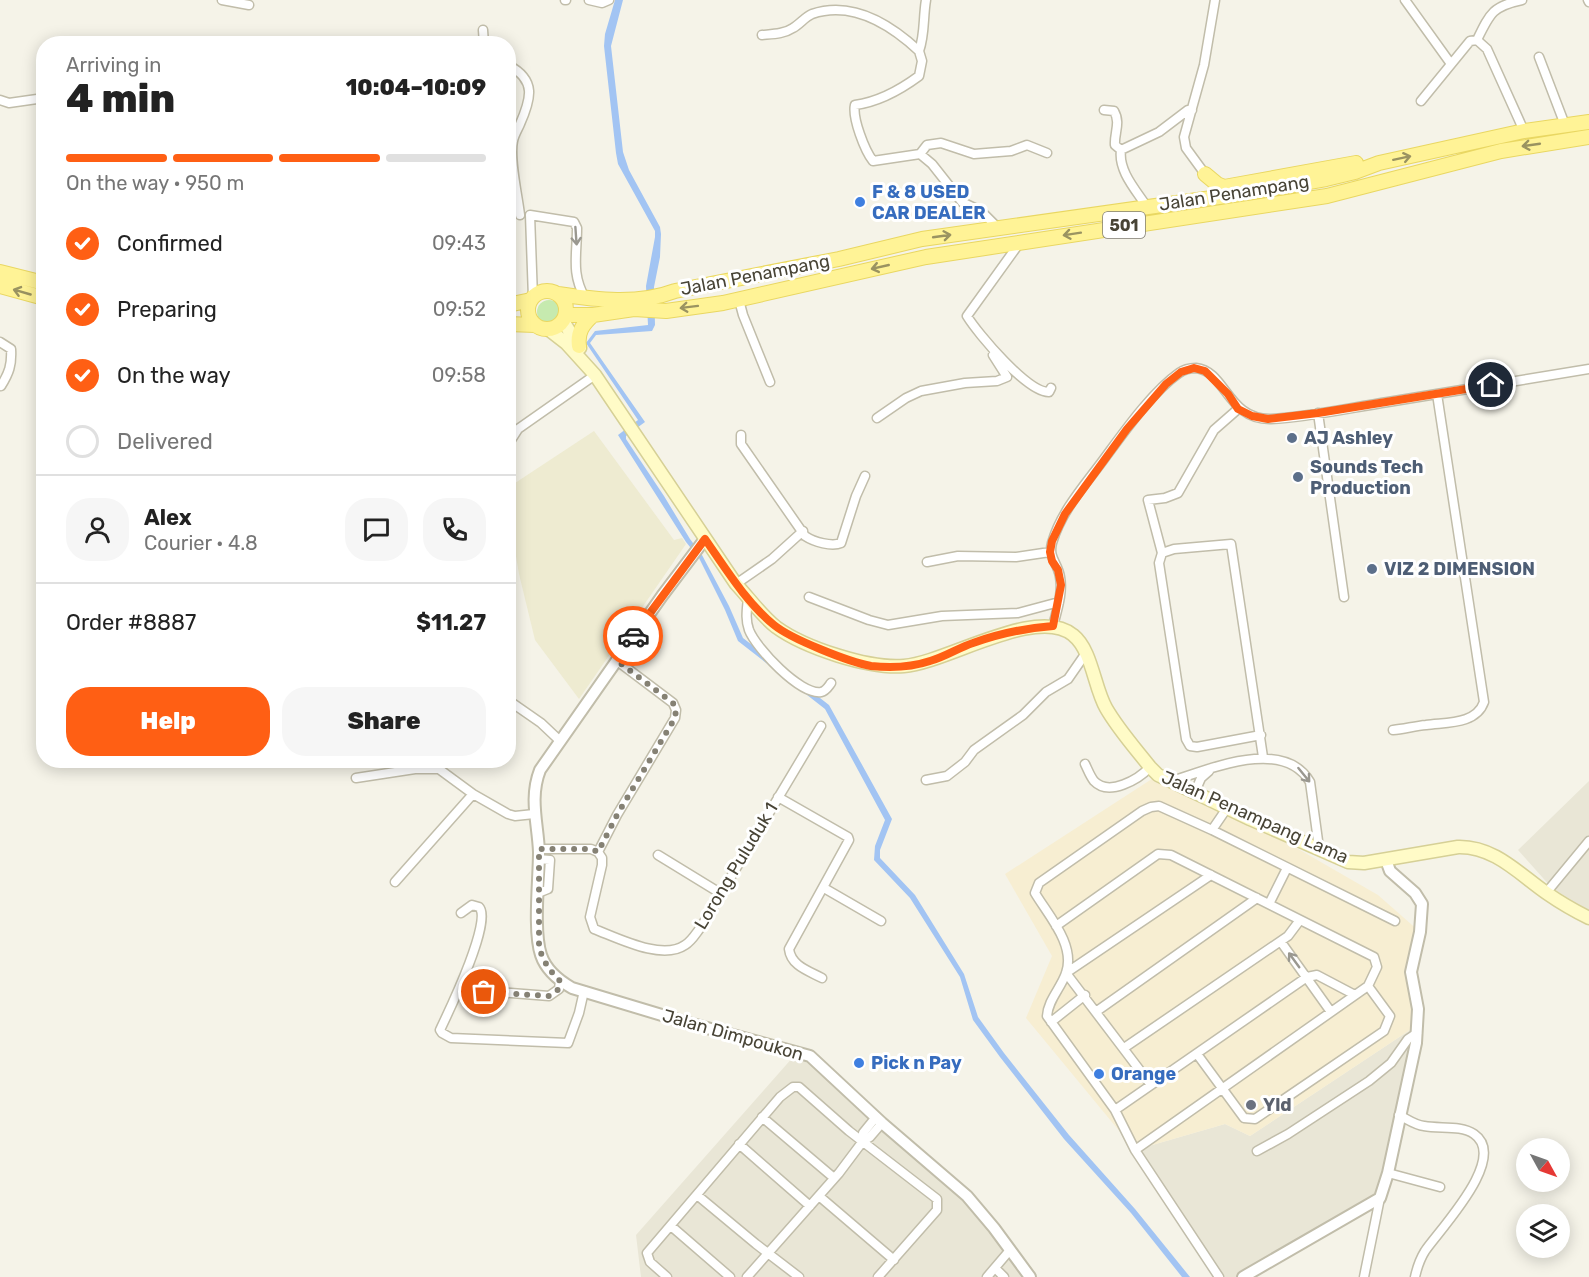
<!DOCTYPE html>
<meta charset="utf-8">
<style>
body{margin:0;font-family:Rubik,sans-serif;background:#f6f6f6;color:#222;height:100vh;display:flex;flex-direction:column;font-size:22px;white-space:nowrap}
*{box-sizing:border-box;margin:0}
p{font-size:20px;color:#767676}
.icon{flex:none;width:33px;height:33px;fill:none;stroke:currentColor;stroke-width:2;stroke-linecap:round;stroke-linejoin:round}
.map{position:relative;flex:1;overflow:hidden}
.sheet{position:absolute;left:36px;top:36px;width:480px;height:732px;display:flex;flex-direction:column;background:#fff;border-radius:24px;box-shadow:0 3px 15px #0003}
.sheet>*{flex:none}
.needle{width:39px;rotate:130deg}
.controls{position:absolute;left:1516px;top:1138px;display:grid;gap:12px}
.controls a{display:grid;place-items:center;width:54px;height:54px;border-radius:50%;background:#fff;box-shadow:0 3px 15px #0003;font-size:30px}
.pin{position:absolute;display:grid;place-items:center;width:51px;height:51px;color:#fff;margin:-26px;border:3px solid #fff;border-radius:50%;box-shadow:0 2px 6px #0007}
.courier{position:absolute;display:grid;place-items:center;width:60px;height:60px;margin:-30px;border:4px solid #ff5f14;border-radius:50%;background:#fff;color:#222;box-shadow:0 2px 8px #0007}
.headline em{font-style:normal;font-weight:800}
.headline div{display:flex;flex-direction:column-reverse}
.headline{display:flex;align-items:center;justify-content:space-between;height:102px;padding:0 30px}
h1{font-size:39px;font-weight:800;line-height:45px}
.bar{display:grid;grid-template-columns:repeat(4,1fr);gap:9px 6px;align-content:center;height:72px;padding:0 30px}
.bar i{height:8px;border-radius:4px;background:#e0e0e0}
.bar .selected{background:#ff5f14}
.bar p{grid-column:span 4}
.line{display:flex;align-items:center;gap:15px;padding:0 30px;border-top:2px solid #e0e0e0}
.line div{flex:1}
.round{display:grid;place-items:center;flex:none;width:63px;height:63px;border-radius:24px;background:#f6f6f6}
ol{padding:0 30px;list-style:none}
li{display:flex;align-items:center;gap:18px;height:66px}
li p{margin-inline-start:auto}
li .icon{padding:6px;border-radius:50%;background:#ff5f14;color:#fff;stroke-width:4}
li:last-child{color:#767676}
li i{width:33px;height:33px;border:3px solid #e0e0e0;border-radius:50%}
.primary-button{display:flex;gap:12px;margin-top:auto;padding:12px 30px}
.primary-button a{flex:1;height:69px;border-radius:24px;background:#ff5f14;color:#fff;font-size:24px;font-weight:800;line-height:69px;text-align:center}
.primary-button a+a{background:#f6f6f6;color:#222}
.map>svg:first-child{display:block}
.residential{fill:#e9e6d6}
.commercial{fill:#f7eed2}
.education{fill:#eeebd1}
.green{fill:#c6eaaf}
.water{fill:#a2c4f3}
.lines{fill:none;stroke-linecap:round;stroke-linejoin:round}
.minor-casing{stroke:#c1bdaa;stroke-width:11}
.tertiary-casing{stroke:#c1bdaa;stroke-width:14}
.secondary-casing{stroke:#d6d096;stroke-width:15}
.primary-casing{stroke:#e9d762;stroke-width:16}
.minor{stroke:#fff;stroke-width:8}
.tertiary{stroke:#fff;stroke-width:10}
.secondary{stroke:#fffbc7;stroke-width:12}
.primary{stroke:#fff396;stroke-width:14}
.oneway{stroke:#9a9361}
.oneway2{stroke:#9a9890}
.done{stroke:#858174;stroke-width:6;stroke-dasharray:0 10.8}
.route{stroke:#ff5f14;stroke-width:8}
.shop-dot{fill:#3f7fe0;stroke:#fff;stroke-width:2}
.service-dot{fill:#5c6f8a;stroke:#fff;stroke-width:2}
.worship-dot{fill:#6b7280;stroke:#fff;stroke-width:2}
.labels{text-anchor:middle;stroke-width:6;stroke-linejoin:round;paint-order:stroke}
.shield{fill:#fff;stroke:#7f7c72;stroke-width:1.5}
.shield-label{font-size:16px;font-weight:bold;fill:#484436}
.shop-label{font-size:18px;font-weight:bold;fill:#366cbe;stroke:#fff;text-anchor:start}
.street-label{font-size:18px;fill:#484436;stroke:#fff}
.service-label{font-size:18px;font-weight:bold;fill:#4e5e75;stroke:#fff;text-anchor:start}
.worship-label{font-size:18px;font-weight:bold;fill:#5b616d;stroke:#fff;text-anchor:start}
</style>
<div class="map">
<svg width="1589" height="1277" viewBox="0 0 1589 1277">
<rect width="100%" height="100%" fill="#f5f3e8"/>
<!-- residential -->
<path class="residential" d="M1589,781v131l-38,-25 -33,-37z
M1416,1026l-36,172 -136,79h-25l-84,-127 90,-26 25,12z
M801,1048l173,160 50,69h-383l-5,-42z"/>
<!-- commercial -->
<path class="commercial" d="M1158,775l69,33 151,87 42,37 -9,40 5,54 -166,110 -25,-12 -90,26 -109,-132 26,-62 -47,-82z"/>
<!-- education -->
<path class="education" d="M594,431l80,109 8,-2 4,6 -107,155 -44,-59 -16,-66 -10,-59v-28z"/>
<!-- green -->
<path class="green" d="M537 312a12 12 0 1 1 24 0a12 12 0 1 1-24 0Z"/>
<!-- water -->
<path class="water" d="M615,0h8l-12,46 12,106 6,18 31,57 1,7 -1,23 -6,30 1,38 -3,6 -56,4 -6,8 55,79 -19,14v3l38,57 26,43 12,16 27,51 14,32 86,67 63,114 -12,31v8l35,37 49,79 14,43 26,36 65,82 66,74 55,68h-8l-51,-64 -67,-74 -64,-82 -27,-37 -13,-43 -50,-79 -36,-38 1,-14 10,-26 -60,-111 -87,-68 -13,-31 -26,-52 -13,-16 -68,-107 20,-15 -52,-77 9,-12 53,-6 -2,-39 9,-49v-6l-37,-67 -2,-11 -12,-107 1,-12z"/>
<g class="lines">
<defs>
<path id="minor" d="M222,0l27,5
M565,0h1
M589,0l13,3 7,-3
M926,0c-3,17 -1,35 -7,51l3,10 -3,15c-19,14 -41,26 -64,29 -3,13 10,46 18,56l47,-7 12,10 30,38 19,9 17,17
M1405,0l46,64
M1588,0l1,2
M483,30l1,14
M762,35c11,-1 22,-1 31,-7 7,-4 12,-11 19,-14 41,-14 79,11 107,37
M1477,40l10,9 37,82
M1477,40c13,-27 16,-34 45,-40
M1539,57l26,68
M508,65c29,15 23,34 12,59 -2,5 -6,11 -7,17 -4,18 5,55 7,74
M0,100l9,3 35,-5
M1421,101l49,-60 7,-1
M1104,110l10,1c7,12 0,22 1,34l6,5
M920,154l7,-9 14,-2 33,11 37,-3 16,-6 20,8
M1205,174l-19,-26 -2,-11 20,-72 11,-65
M1147,207c-11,-17 -29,-36 -26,-57l38,-18 29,-22h4
M1021,241l-54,75c11,18 61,77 82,76l2,-4
M533,298l-3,-83 44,7 3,6c0,28 -6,45 8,70
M739,300l4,15 27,67
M0,342l11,7c1,16 -2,24 -10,37
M1238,409l-24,21 -36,63 -13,5 -17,2 14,53 -3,10 27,176 4,7 7,1 64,-12
M1318,413l26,184
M877,418l29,-20 15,-7 44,-8 32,-2 10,-4 -14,-22
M741,435v9l64,92c9,6 27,11 36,7l15,-47 9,-20
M511,440l7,-11 77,-54
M1162,553l12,-4 57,-5 32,213
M927,562l31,-6 58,1 34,-5
M736,584l36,-25 31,-28
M809,597l60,23 19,5 54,-9 76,-3 41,-11
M748,598c-1,11 -3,21 1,32 7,18 51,65 72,62 5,-1 7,-5 10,-9
M1053,626c4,-16 10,-33 7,-49 -2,-14 -12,-19 -8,-34 9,-32 33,-58 52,-84 20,-27 48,-67 75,-86 4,-3 11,-5 17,-5 30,3 31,52 75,51 39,-2 78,-11 117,-17 67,-11 134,-22 201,-33
M508,700l33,23 18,17
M1393,730c11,-1 22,-4 33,-5 19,-3 50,0 58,-23l-47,-308
M1085,764c3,6 5,12 9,17 15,16 45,-2 56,-14
M356,778l59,-9h24l34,25 35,20 7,2 19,-2
M926,780l21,-4 18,-14 9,-12 49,-35 23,-23 22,-13 18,-26
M1172,781c38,-12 112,-44 138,1l9,66
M1195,792l6,-14 8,-7
M778,797l70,40 1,3 -60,109c2,17 20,22 33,29
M1212,830l15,-22
M539,849h52l7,3
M598,852l4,6v7l-12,52 4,12c24,9 68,32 91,16 7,-4 11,-12 16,-18l120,-201
M598,852l19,-37 58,-97 1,-8 -3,-7 -57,-43
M658,855l62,38
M395,882l78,-88
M824,888l57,33
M538,893l10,-4 2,-29 -12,-1
M1546,893l43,-52
M1269,904l18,-36
M461,913l11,-8 7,2c14,13 -30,104 -39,123l2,3 9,5 117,5 11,-30 5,-22
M1056,926l102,-72 13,1 203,102 3,10 -9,19 -233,164
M1281,942l50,70
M1066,973l145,-98
M1066,973l85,112
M473,990l76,6 10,-7 1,-8
M1097,1011l160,-113
M1051,1022l34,-27
M1124,1048l164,-112 12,-16
M1197,1054l47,64 11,1 129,-88 6,-15 -22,-30
M1115,1110l192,-133 10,-2 38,20
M1399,1115c8,4 16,10 25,11 16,3 37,-1 50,8 35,24 -34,95 -49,117 -5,8 -8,17 -10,26
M762,1117l72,61
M863,1141v-8l13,-16
M739,1144l71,62
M1257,1151l31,-17 81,-53 22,-18 17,-24 9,-6
M1388,1173l52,14
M697,1195l59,49 43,33
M819,1196l75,64
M671,1226l59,51
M995,1268l9,9
M667,1277l-17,-15 -3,-9 133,-156 13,-10h6l50,44 88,68v11l-59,67
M747,1277l92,-104 24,-32 7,-4 12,-14
M987,1277l23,-27
M1219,1277l-84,-127 -20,-40 -68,-94c1,-16 14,-28 19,-43 10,-28 -18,-58 -31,-80l4,-10 103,-72 9,-4 8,-1 53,24 183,91
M1364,1277l16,-79"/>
<path id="tertiary" d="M705,539l-43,57 -122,174c-11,28 -2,54 -1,82 0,27 -6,79 2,103 5,15 17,25 31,33l113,34 125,34 72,67 85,73 27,32 36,49
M1243,1277l137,-79 8,-25 28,-130 2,-34 -7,-37 9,-40 2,-28 -7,-11 -25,-22 -4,-11"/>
<path id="secondary" d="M563,321l17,27
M548,329l18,14 29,32 141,209c13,14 25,31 40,43 29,21 93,42 128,39 42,-3 133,-61 169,-31 19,15 21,52 33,73 12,21 29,40 44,59l8,8 92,44 98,43 16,1 94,-16c37,-1 62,28 90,47 13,9 27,17 41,24"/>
<path id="primary" d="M1205,174l12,10 7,3 132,-24
M0,272l44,11
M0,286l44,12
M528 310a19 19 0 1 1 38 0a19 19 0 1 1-38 0Z
M558,294c39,6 80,11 117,-3l164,-32 83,-20 325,-46 79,-14 29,-7 24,-9 145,-32 65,-9
M508,305l23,-5
M566,315h27l41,-6 32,2 57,-8 203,-46 401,-61 174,-45 88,-14
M508,324l27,1
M579,346c-2,-14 4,-22 14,-31"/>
</defs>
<!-- minor casing -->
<use href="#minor" class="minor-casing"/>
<!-- tertiary casing -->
<use href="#tertiary" class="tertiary-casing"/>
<!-- secondary casing -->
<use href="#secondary" class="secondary-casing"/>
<!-- primary casing -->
<use href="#primary" class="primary-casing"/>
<!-- minor -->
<use href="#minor" class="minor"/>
<!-- tertiary -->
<use href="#tertiary" class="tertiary"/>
<!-- secondary -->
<use href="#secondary" class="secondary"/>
<!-- primary -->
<use href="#primary" class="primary"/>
</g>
<!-- one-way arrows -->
<defs><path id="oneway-shaft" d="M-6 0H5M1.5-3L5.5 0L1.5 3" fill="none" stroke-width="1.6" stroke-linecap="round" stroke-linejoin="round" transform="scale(1.5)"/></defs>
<g class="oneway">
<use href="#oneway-shaft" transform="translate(1531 145) rotate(172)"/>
<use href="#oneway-shaft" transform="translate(1402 158) rotate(-12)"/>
<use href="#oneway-shaft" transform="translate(1072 234) rotate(171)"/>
<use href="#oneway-shaft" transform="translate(942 236) rotate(-8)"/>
<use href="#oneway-shaft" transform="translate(880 267) rotate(167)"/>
<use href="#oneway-shaft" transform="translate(22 292) rotate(-164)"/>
<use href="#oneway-shaft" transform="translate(689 307) rotate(173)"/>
</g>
<g class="oneway2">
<use href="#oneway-shaft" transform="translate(576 236) rotate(86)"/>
<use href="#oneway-shaft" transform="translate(1304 775) rotate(51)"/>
<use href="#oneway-shaft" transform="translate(1294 960) rotate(-126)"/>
</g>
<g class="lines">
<!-- done -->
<path class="done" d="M484,992l65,4 10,-7 1,-8 -12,-13 -9,-19v-100h52l7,3 19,-37 58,-97 1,-8 -3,-7 -57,-43 17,-24"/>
<!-- route -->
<path class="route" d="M633,636l72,-97c21,30 41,63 69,86 17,14 75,37 97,41 19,2 41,1 59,-5 15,-4 28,-13 43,-18 25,-9 54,-15 80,-17l8,-41 -3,-15 -6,-9 -2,-9 2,-11 13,-27 62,-85 39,-45 15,-12 13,-4 11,3 23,23 10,15 14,7 16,3 50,-6 173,-28"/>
</g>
<!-- markers -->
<g class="shop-dot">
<circle cx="860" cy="202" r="6"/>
<circle cx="859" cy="1063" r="6"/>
<circle cx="1099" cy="1074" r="6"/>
</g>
<g class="service-dot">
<circle cx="1292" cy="438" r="6"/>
<circle cx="1298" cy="477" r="6"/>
<circle cx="1372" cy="569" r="6"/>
</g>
<circle class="worship-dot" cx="1251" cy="1105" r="6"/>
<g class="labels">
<!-- shield labels -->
<rect class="shield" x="1103" y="212" width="42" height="26" rx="4.5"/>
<g class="shield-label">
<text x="1124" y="231">501</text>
</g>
<!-- shop labels -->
<g class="shop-label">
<text x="872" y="198">F &amp; 8 USED<tspan x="872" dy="21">CAR DEALER</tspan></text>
<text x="871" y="1069">Pick n Pay</text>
<text x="1111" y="1080">Orange</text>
</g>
<!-- street labels -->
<g class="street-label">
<text transform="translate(1234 193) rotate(-9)" y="6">Jalan Penampang</text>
<text transform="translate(755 275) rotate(-11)" y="6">Jalan Penampang</text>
<text transform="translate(1255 817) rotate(24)" y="6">Jalan Penampang Lama</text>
<text transform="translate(736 866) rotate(-59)" y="6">Lorong Puluduk 1</text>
<text transform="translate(733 1035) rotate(16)" y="6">Jalan Dimpoukon</text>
</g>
<!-- service labels -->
<g class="service-label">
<text x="1304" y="444">AJ Ashley</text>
<text x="1310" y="473">Sounds Tech<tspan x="1310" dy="21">Production</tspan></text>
<text x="1384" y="575">VIZ 2 DIMENSION</text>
</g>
<!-- worship labels -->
<g class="worship-label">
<text x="1263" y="1111">Yld</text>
</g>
</g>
</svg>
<div class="controls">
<a><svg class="needle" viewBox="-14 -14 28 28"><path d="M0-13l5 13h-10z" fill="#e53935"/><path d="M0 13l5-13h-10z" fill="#767676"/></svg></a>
<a><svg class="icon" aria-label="layers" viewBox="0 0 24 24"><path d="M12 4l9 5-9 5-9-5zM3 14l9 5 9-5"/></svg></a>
</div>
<div class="pin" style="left:484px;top:992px;background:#ea580c"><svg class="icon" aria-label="bag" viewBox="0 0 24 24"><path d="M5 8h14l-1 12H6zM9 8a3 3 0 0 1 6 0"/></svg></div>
<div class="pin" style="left:1491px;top:385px;background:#1f2937"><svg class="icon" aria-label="home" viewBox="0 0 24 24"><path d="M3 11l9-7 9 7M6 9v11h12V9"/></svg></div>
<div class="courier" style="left:633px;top:636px"><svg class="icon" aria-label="car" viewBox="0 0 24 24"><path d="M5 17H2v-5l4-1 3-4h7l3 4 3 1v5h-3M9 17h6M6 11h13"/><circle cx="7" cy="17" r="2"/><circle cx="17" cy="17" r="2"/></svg></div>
<section class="sheet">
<div class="headline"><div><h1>4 min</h1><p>Arriving in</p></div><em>10:04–10:09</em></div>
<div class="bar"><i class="selected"></i><i class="selected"></i><i class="selected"></i><i></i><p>On the way · 950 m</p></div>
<ol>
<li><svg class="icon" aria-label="check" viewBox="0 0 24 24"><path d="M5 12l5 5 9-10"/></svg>Confirmed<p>09:43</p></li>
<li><svg class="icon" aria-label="check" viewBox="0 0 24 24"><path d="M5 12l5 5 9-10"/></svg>Preparing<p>09:52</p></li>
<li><svg class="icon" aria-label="check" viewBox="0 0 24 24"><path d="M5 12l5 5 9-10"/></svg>On the way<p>09:58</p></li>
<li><i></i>Delivered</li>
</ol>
<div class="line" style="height:108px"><a class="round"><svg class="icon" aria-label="person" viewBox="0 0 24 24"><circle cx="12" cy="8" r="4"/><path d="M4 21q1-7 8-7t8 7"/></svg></a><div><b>Alex</b><p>Courier · 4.8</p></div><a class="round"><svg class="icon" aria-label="chat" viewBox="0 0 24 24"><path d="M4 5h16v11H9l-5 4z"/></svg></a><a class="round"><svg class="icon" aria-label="phone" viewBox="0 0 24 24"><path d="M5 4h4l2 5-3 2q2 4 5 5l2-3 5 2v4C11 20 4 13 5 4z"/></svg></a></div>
<div class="line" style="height:78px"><div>Order #8887</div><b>$11.27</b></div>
<div class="primary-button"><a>Help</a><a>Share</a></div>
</section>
</div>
